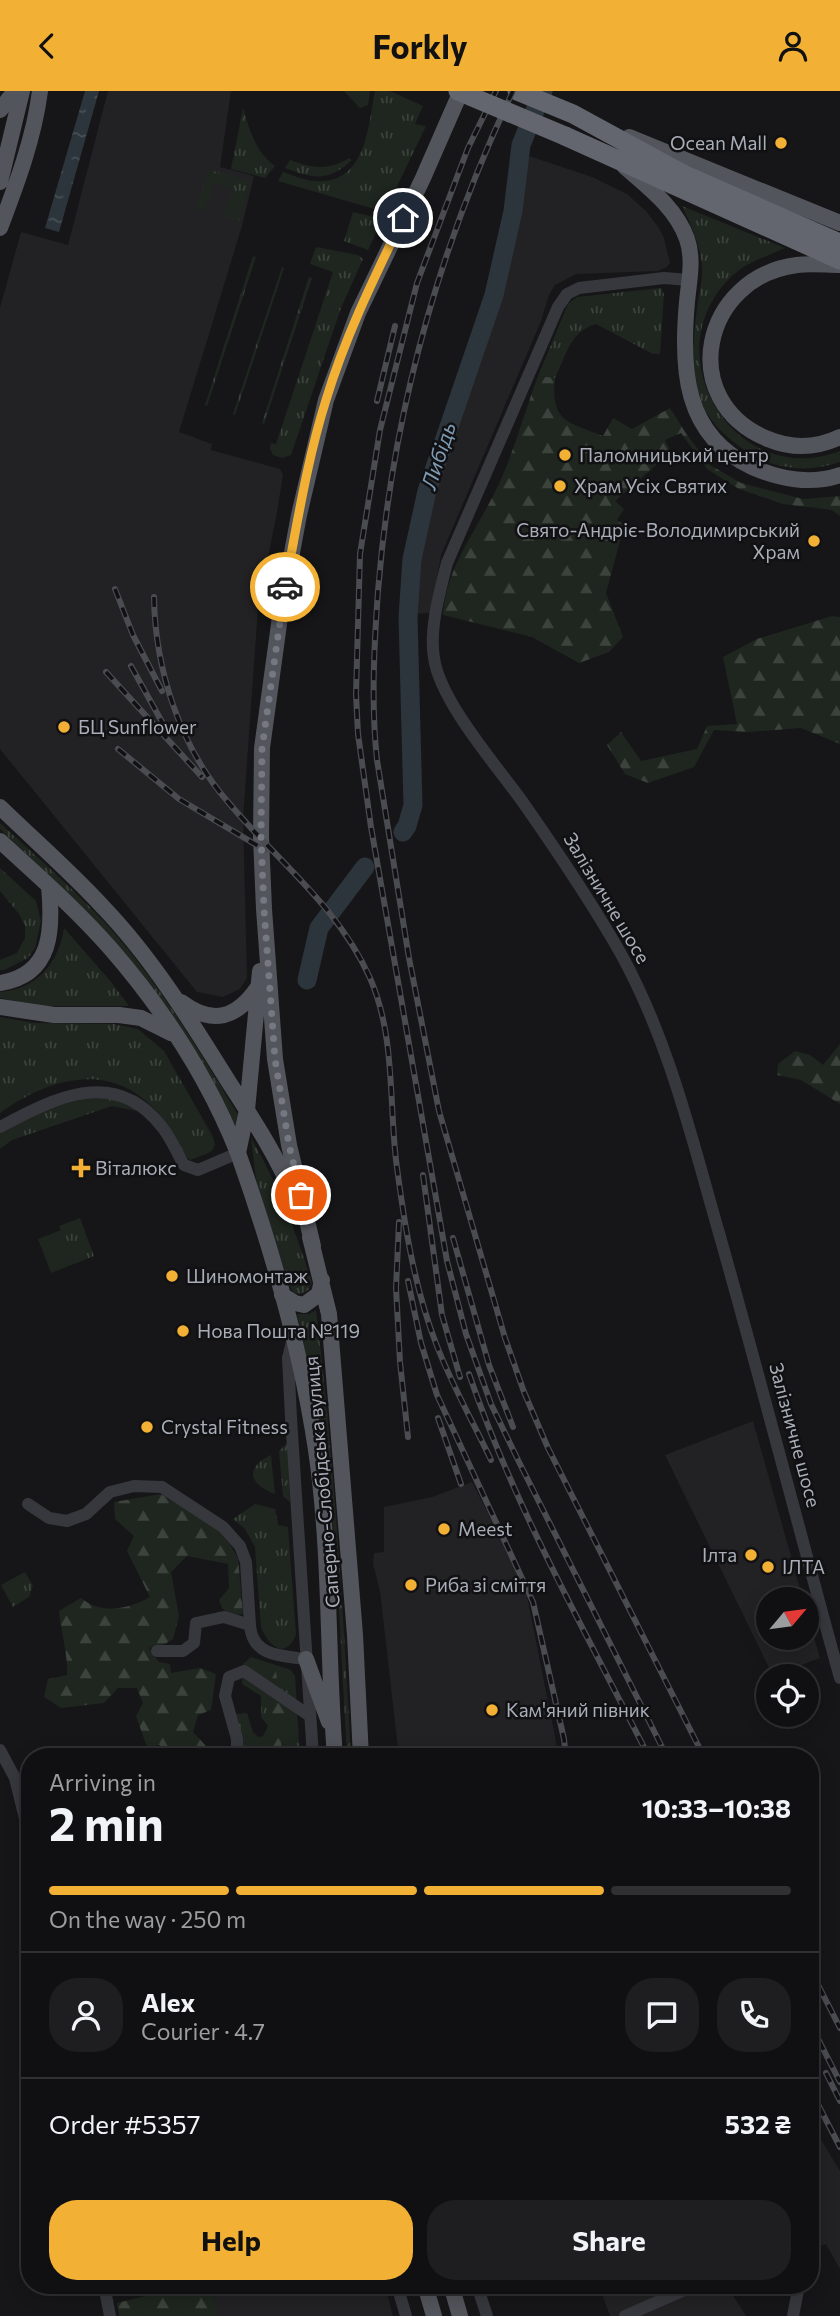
<!DOCTYPE html>
<meta charset="utf-8">
<style>
body{margin:0;font-family:Commissioner,sans-serif;background:#1e1e20;color:#f1f3f6;height:100vh;display:flex;flex-direction:column;font-size:26px;white-space:nowrap}
*{box-sizing:border-box;margin:0}
p{font-size:23px;color:#9c9d9f}
.icon{flex:none;width:38px;height:38px;fill:none;stroke:currentColor;stroke-width:2;stroke-linecap:round;stroke-linejoin:round}
.map{position:relative;flex:1;overflow:hidden}
.details{position:absolute;left:21px;top:1657px;width:798px;height:546px;display:flex;flex-direction:column;background:#101012;border-radius:28px;box-shadow:0 4px 18px #0003,0 0 0 2px #303032}
.details>*{flex:none}
.needle{width:46px;rotate:61deg}
.controls{position:absolute;left:756px;top:1496px;display:grid;gap:14px}
.controls a{display:grid;place-items:center;width:63px;height:63px;border-radius:50%;background:#101012;box-shadow:0 4px 18px #0003,0 0 0 2px #303032;font-size:35px}
.pin{position:absolute;display:grid;place-items:center;width:60px;height:60px;color:#fff;margin:-30px;border:4px solid #fff;border-radius:50%;box-shadow:0 2px 7px #0007}
.courier{position:absolute;display:grid;place-items:center;width:70px;height:70px;margin:-35px;border:5px solid #f2b134;border-radius:50%;background:#fff;color:#222;box-shadow:0 2px 9px #0007}
.overview em{font-style:normal;font-weight:700}
.overview div{display:flex;flex-direction:column-reverse}
.overview{display:flex;align-items:center;justify-content:space-between;height:119px;padding:0 28px}
h1{font-size:46px;font-weight:700;line-height:52px}
.bar{display:grid;grid-template-columns:repeat(4,1fr);gap:10px 7px;align-content:center;height:84px;padding:0 28px}
.bar i{height:9px;border-radius:5px;background:#303032}
.bar .current{background:#f2b134}
.bar p{grid-column:span 4}
.line{display:flex;align-items:center;gap:18px;padding:0 28px;border-top:2px solid #303032}
.line div{flex:1}
.round{display:grid;place-items:center;flex:none;width:74px;height:74px;border-radius:28px;background:#1e1e20}
.action{display:flex;gap:14px;margin-top:auto;padding:14px 28px}
.action a{flex:1;height:80px;border-radius:28px;background:#f2b134;color:#111;font-size:28px;font-weight:700;line-height:80px;text-align:center}
.action a+a{background:#1e1e20;color:#f1f3f6}
header{display:flex;justify-content:space-between;align-items:center;height:91px;padding:0 28px;background:#f2b134;color:#111;font-size:32px;font-weight:700}
.map>svg:first-child{display:block}
.built{fill:#222225}
.grass{fill:url(#grass-tufts)}
.forest{fill:url(#forest-firs)}
.pitch{fill:#1e261f}
.water{fill:url(#water-ripples)}
.lines{fill:none;stroke-linecap:round;stroke-linejoin:round}
.river{stroke:#2c353c;stroke-width:19}
.minor{stroke:#37383d;stroke-width:12}
.major{stroke:#53555c;stroke-width:16}
.highway{stroke:#63666e;stroke-width:19}
.rail-casing{stroke:#4a4c52;stroke-width:6}
.rail{stroke:#111113;stroke-width:3.5;stroke-dasharray:10;stroke-linecap:butt}
.highway-bridge{stroke:#63666e;stroke-width:19}
.done{stroke:#757880;stroke-width:7;stroke-dasharray:0 12.6}
.route{stroke:#f2b134;stroke-width:9}
.poi-dot{fill:#f2b134;stroke:#111113;stroke-width:2.5}
.labels{text-anchor:middle;stroke-width:5;stroke-linejoin:round;paint-order:stroke}
.poi-label{font-size:19px;fill:#a8adb8;stroke:#111113;text-anchor:start}
.street-label{font-size:19px;fill:#a8adb8;stroke:#111113}
.water-label{font-size:21px;font-style:italic;fill:#7f9bb3;stroke:#111113}
</style>
<header><svg class="icon" aria-label="back" viewBox="0 0 24 24"><path d="M15 5l-7 7 7 7"/></svg>Forkly<svg class="icon" aria-label="person" viewBox="0 0 24 24"><circle cx="12" cy="8" r="4"/><path d="M4 21q1-7 8-7t8 7"/></svg></header>
<div class="map">
<svg width="840" height="2225" viewBox="0 0 840 2225">
<defs>
<pattern id="grass-tufts" width="24" height="20" patternUnits="userSpaceOnUse" patternTransform="scale(1.75)"><rect width="24" height="20" fill="#1e261f"/><path d="M3 7l-1-3M5 7V3M7 7l1-3M15 17l-1-3M17 17v-4M19 17l1-3" fill="none" stroke="#3c433d"/></pattern>
<pattern id="forest-firs" width="22" height="20" patternUnits="userSpaceOnUse" patternTransform="scale(1.75)"><rect width="22" height="20" fill="#1e261f"/><path d="M5 1l3.5 6h-7zM16 11l3.5 6h-7z" fill="#3c433d"/></pattern>
<pattern id="water-ripples" width="26" height="14" patternUnits="userSpaceOnUse" patternTransform="scale(1.75)"><rect width="26" height="14" fill="#2c353c"/><path d="M2 4q2-2 4 0t4 0M15 11q2-2 4 0t4 0" fill="none" stroke="#485056"/></pattern>
</defs>
<rect width="100%" height="100%" fill="#161618"/>
<!-- built -->
<path class="built" d="M108,0h123l-11,76 34,9 -12,50 -63,206 33,12 -1,6 69,19 3,6 -6,37 -19,96 -15,210 4,160 -7,11 -17,8 -26,-5 -197,-243v-441l21,-76 47,13z
M526,64l66,22 35,17 19,17 13,17 5,10 6,25 -3,4 -9,4 -82,3 -21,11 -6,10 -8,26 -100,234 -10,58 -18,1 2,-52 7,-41 76,-233z
M753,1330l50,178h-35v39h39v-25l13,45 -47,18 -108,-221z
M472,1391l44,86 12,33 31,156h-160l-19,-166 -7,-27 1,-11 10,-1v-45l48,-10z
M810,2030l30,50v98l-14,-25 -16,6z
M211,2195h174l8,30h-175z
M599,2195h128l19,30h-136z"/>
<!-- grass -->
<path class="grass" d="M344,0h26l-2,14 -8,3z
M375,0h15l33,15 -8,18 11,2 -39,81 -9,3 -100,-29 5,-9c10,3 22,9 32,9 51,4 53,-54 60,-90z
M243,17c6,21 13,45 32,58l-10,12 -34,-9z
M349,67l3,2c-24,22 -38,19 -67,8l5,-8c21,8 39,11 59,-2z
M209,79l41,11 -11,40 -15,-5 9,-28 -18,-5 -12,28 -7,-2z
M682,115l103,42c-17,8 -38,14 -52,27 -83,77 1,217 107,176v11c-31,11 -64,8 -92,-10 -60,-38 -59,-80 -51,-144 2,-13 6,-29 5,-42 -2,-22 -11,-41 -20,-60z
M353,121l30,7 -15,31 -24,-9z
M316,156l42,8 5,4 -22,49 -50,147 -9,3 -9,-3 -3,-7 1,-5 5,1 57,-172 -23,-8z
M253,165l3,1 -49,149 -2,-1z
M282,176l2,1 -49,147 -2,-1z
M309,186l3,1 -48,146 -2,-1z
M661,197l3,6 -4,60h-7l-57,-30c-26,7 -30,32 -41,54l-17,-2 30,-72 9,-7z
M0,732c37,34 75,67 109,104 51,57 91,125 131,191l-3,10 -40,-71 -104,-139 -93,-89z
M0,777l36,33 5,20 -6,27 -7,10 -24,12h-4v-10l17,-7 8,-15v-12l-6,-12 -19,-23z
M64,837l48,55 17,23h-91l-38,-8v-6c36,-2 59,-29 64,-64z
M0,926l34,6 80,1 24,5 26,22 48,84 3,9 -3,7 -6,3 -16,6 -5,-5c-8,-13 -15,-29 -26,-41 -46,-54 -108,-38 -159,-1z
M104,1004l18,6 15,10 -25,-5 -100,34 -12,9v-17l55,-26z
M251,1047c27,46 45,94 61,145l-4,7 -7,4 -7,-1 -4,-6 -34,-107z
M80,1127l14,38 -20,8 -15,-38z
M316,1219c18,149 27,298 35,447h-4l-11,-202 -11,-106 -28,-135h12z
M287,1352l3,59 -7,-6 -4,-45z
M271,1364l4,39c-26,-10 -31,-26 -4,-39z
M255,1413l20,5 3,16 10,2 8,108c-12,26 -28,10 -35,-8l-6,-80 -10,-18 -12,-10z
M25,1481l8,14 -4,11 -16,10 -12,-22z
M251,1566l40,13 4,6 5,81h-68l3,-43 12,-1 6,19 5,5 5,-1 5,-10 -7,-9v-21l-19,-12 1,-20z"/>
<!-- forest -->
<path class="forest" d="M538,285l17,2c-5,44 13,44 48,58l10,-18 19,11 38,-21 17,27 23,30 31,18 62,16 37,-3v20l-8,-6 -49,-6 -44,-15 -32,-20 -26,-36 -16,7 6,12 -56,49 9,8 -7,11 7,5 -7,9 4,3 -15,56 17,44 -14,15 -30,11 -47,-26 -89,-22c3,-48 34,-85 54,-127 17,-35 27,-75 41,-112z
M832,525l8,1v127l-39,-16 -52,4 -35,-2 -20,37 -46,16 -23,-9 -18,-29 14,-13 20,29 56,-12 10,-23 30,-2 -14,-67 34,-18z
M840,953v60l-39,-24 -24,-5 1,-11 17,-13 15,4 13,10z
M161,1403l54,33 14,16 9,15 5,56 -12,2 -9,-8 -3,-8 10,-12 -1,-24 -41,-8 -16,16 8,44 -6,23 -8,5 -16,4 10,14 11,2 1,9 29,-5 16,6 -5,36 -13,5 -5,17 14,15 18,6v4h-59l-6,-12 -13,2 -11,-31 7,-13 -6,-15h-19l-14,15 -43,5 -17,-11 4,-18 19,-4c1,-22 -6,-42 -8,-64l22,-13c20,17 48,11 69,-1l-23,-46 7,-15 -19,-17 -1,-17z
M252,1569l24,10 1,11 -9,1 -22,-16z
M269,1605l11,2 9,14 1,22 -9,7 1,16h-38l1,-22 -4,-9 2,-6 6,7 3,12 12,-1 10,-9 -9,-26z
M149,2195h62l7,30h-99l-2,-13 33,-8z"/>
<!-- pitch -->
<path class="pitch" d="M61,1139l13,34 -23,9 -13,-34z"/>
<!-- water -->
<path class="water" d="M85,0h14l-40,141 -14,-4z"/>
<g class="lines">
<!-- river -->
<path class="river" d="M403,741l4,-6 6,-21 -5,-188 4,-58 15,-68 67,-196 19,-84 8,-66 22,-54
M307,889l12,-52 46,-61"/>
<!-- minor -->
<path class="minor" d="M690,189l-26,-2 -85,10 -12,6 -9,13 -111,256c-7,28 -18,66 -13,95 6,43 62,107 88,143 35,50 69,100 99,153 48,87 71,185 98,279 42,148 80,297 121,445
M0,1036c54,-29 115,-61 162,0 9,11 15,26 22,38l14,5 40,-17
M293,1247l-5,20 3,60 22,339
M28,1413l21,14 18,3 19,-7 24,-22 24,-6 28,1 61,40 17,19 6,16 4,63
M157,1560h26l11,-8 2,-20 28,-6 26,8c2,31 31,31 56,34
M0,1659l15,28 15,61
M237,1666v-18l-12,-43 4,-19 15,-6 66,45
M104,2194l6,31
M397,2194l9,31
M477,2194l10,31
M625,2225l71,-31
M793,2225l6,-31"/>
<!-- major -->
<path class="major" d="M0,19l15,-19
M629,46l211,86
M625,76c24,21 51,41 62,72 7,21 2,41 0,63 -6,65 -4,133 65,165 27,12 59,18 88,8
M0,91l22,-91
M0,137c17,-45 34,-90 40,-137
M840,174c-14,0 -29,-2 -43,0 -95,12 -122,136 -29,174 24,10 49,9 72,-2
M0,716c34,33 71,65 103,100 50,52 89,116 127,177 24,37 49,75 65,116
M0,750c38,35 77,69 111,108 52,60 98,131 127,204 34,96 63,196 78,297 15,102 11,205 19,307
M0,892c53,-8 53,-54 49,-97
M181,911c32,24 56,16 77,-15
M0,916l54,8h65l22,3 30,15
M238,1062l9,-43 13,-139
M310,1146l19,77 26,321 6,122
M313,1155l-24,-101 -14,-86 -11,-150 -3,-72 1,-89 18,-131 19,-102 27,-115 32,-87 65,-135 38,-87
M282,1204l13,8 9,2 15,-11 3,-14
M306,1568l23,63
M425,2194l9,31
M451,2194l9,31"/>
<!-- highway -->
<path class="highway" d="M517,0l56,23 112,61 155,68
M565,45l275,124"/>
<defs>
<path id="rail" d="M496,0l-28,57 -51,135 -37,147 -20,124 -4,140 2,40 13,93 76,434 19,73 25,70 28,58 148,295
M513,0c-75,158 -121,325 -135,500 -4,56 -7,113 -1,169l32,198 30,153 66,227 19,54 24,56 156,309
M377,310l18,-75
M115,498l18,46 29,56
M154,506c1,72 26,150 74,205 49,59 110,104 142,176 25,57 19,121 26,182 8,62 18,128 41,186 15,39 36,76 54,114
M131,575l36,65
M106,581l96,105
M118,658l61,50 86,51
M423,1084l19,140 18,62
M399,1131l-3,66 4,74 8,75
M453,1147l36,127 24,62
M408,1190l13,62 16,52 96,207 31,137 2,18
M469,1283c46,134 116,257 180,383
M438,1327l23,66
M810,1878l30,59
M810,1932l30,59
M826,1982l14,28
M810,1998l30,58"/>
</defs>
<!-- rail casing -->
<use href="#rail" class="rail-casing"/>
<!-- rail -->
<use href="#rail" class="rail"/>
<!-- highway-bridge -->
<path class="highway-bridge" d="M458,0l107,45"/>
</g>
<g class="lines">
<!-- done -->
<path class="done" d="M285,496l-23,161 -1,89 3,72 11,150 14,86 12,50"/>
<!-- route -->
<path class="route" d="M285,496c12,-62 22,-127 41,-187 19,-63 48,-122 77,-182"/>
</g>
<!-- markers -->
<g class="poi-dot">
<circle cx="781" cy="52" r="7"/>
<circle cx="565" cy="364" r="7"/>
<circle cx="560" cy="395" r="7"/>
<circle cx="814" cy="450" r="7"/>
<circle cx="64" cy="636" r="7"/>
<path d="M77.5 1066.5h7v7h7v7h-7v7h-7v-7h-7v-7h7z"/>
<circle cx="172" cy="1185" r="7"/>
<circle cx="183" cy="1240" r="7"/>
<circle cx="147" cy="1336" r="7"/>
<circle cx="444" cy="1438" r="7"/>
<circle cx="751" cy="1464" r="7"/>
<circle cx="768" cy="1476" r="7"/>
<circle cx="411" cy="1494" r="7"/>
<circle cx="492" cy="1619" r="7"/>
</g>
<g class="labels">
<!-- poi labels -->
<g class="poi-label">
<text x="767" y="59" text-anchor="end">Ocean Mall</text>
<text x="579" y="371">Паломницький центр</text>
<text x="574" y="402">Храм Усіх Святих</text>
<text x="800" y="446" text-anchor="end">Свято-Андріє-Володимирський<tspan x="800" dy="22">Храм</tspan></text>
<text x="78" y="643">БЦ Sunflower</text>
<text x="95" y="1084">Віталюкс</text>
<text x="186" y="1192">Шиномонтаж</text>
<text x="197" y="1247">Нова Пошта №119</text>
<text x="161" y="1343">Crystal Fitness</text>
<text x="458" y="1445">Meest</text>
<text x="737" y="1471" text-anchor="end">Ілта</text>
<text x="782" y="1483">ІЛТА</text>
<text x="425" y="1501">Риба зі сміття</text>
<text x="506" y="1626">Кам'яний півник</text>
</g>
<!-- street labels -->
<g class="street-label">
<text transform="translate(607 807) rotate(59)" y="7">Залізничне шосе</text>
<text transform="translate(795 1344) rotate(75)" y="7">Залізничне шосе</text>
<text transform="translate(322 1391) rotate(-95)" y="7">Саперно-Слобідська вулиця</text>
</g>
<!-- water labels -->
<g class="water-label">
<text transform="translate(439 365) rotate(-72)" y="7">Либідь</text>
</g>
</g>
</svg>
<div class="controls">
<a><svg class="needle" viewBox="-14 -14 28 28"><path d="M0-13l5 13h-10z" fill="#e53935"/><path d="M0 13l5-13h-10z" fill="#9c9d9f"/></svg></a>
<a><svg class="icon" aria-label="locate" viewBox="0 0 24 24"><circle cx="12" cy="12" r="6"/><path d="M12 2v4M12 18v4M2 12h4M18 12h4"/></svg></a>
</div>
<div class="pin" style="left:301px;top:1104px;background:#ea580c"><svg class="icon" aria-label="bag" viewBox="0 0 24 24"><path d="M5 8h14l-1 12H6zM9 8a3 3 0 0 1 6 0"/></svg></div>
<div class="pin" style="left:403px;top:127px;background:#1f2937"><svg class="icon" aria-label="home" viewBox="0 0 24 24"><path d="M3 11l9-7 9 7M6 9v11h12V9"/></svg></div>
<div class="courier" style="left:285px;top:496px"><svg class="icon" aria-label="car" viewBox="0 0 24 24"><path d="M5 17H2v-5l4-1 3-4h7l3 4 3 1v5h-3M9 17h6M6 11h13"/><circle cx="7" cy="17" r="2"/><circle cx="17" cy="17" r="2"/></svg></div>
<section class="details">
<div class="overview"><div><h1>2 min</h1><p>Arriving in</p></div><em>10:33–10:38</em></div>
<div class="bar"><i class="current"></i><i class="current"></i><i class="current"></i><i></i><p>On the way · 250 m</p></div>
<div class="line" style="height:126px"><a class="round"><svg class="icon" aria-label="person" viewBox="0 0 24 24"><circle cx="12" cy="8" r="4"/><path d="M4 21q1-7 8-7t8 7"/></svg></a><div><b>Alex</b><p>Courier · 4.7</p></div><a class="round"><svg class="icon" aria-label="chat" viewBox="0 0 24 24"><path d="M4 5h16v11H9l-5 4z"/></svg></a><a class="round"><svg class="icon" aria-label="phone" viewBox="0 0 24 24"><path d="M5 4h4l2 5-3 2q2 4 5 5l2-3 5 2v4C11 20 4 13 5 4z"/></svg></a></div>
<div class="line" style="height:91px"><div>Order #5357</div><b>532 ₴</b></div>
<div class="action"><a>Help</a><a>Share</a></div>
</section>
</div>
